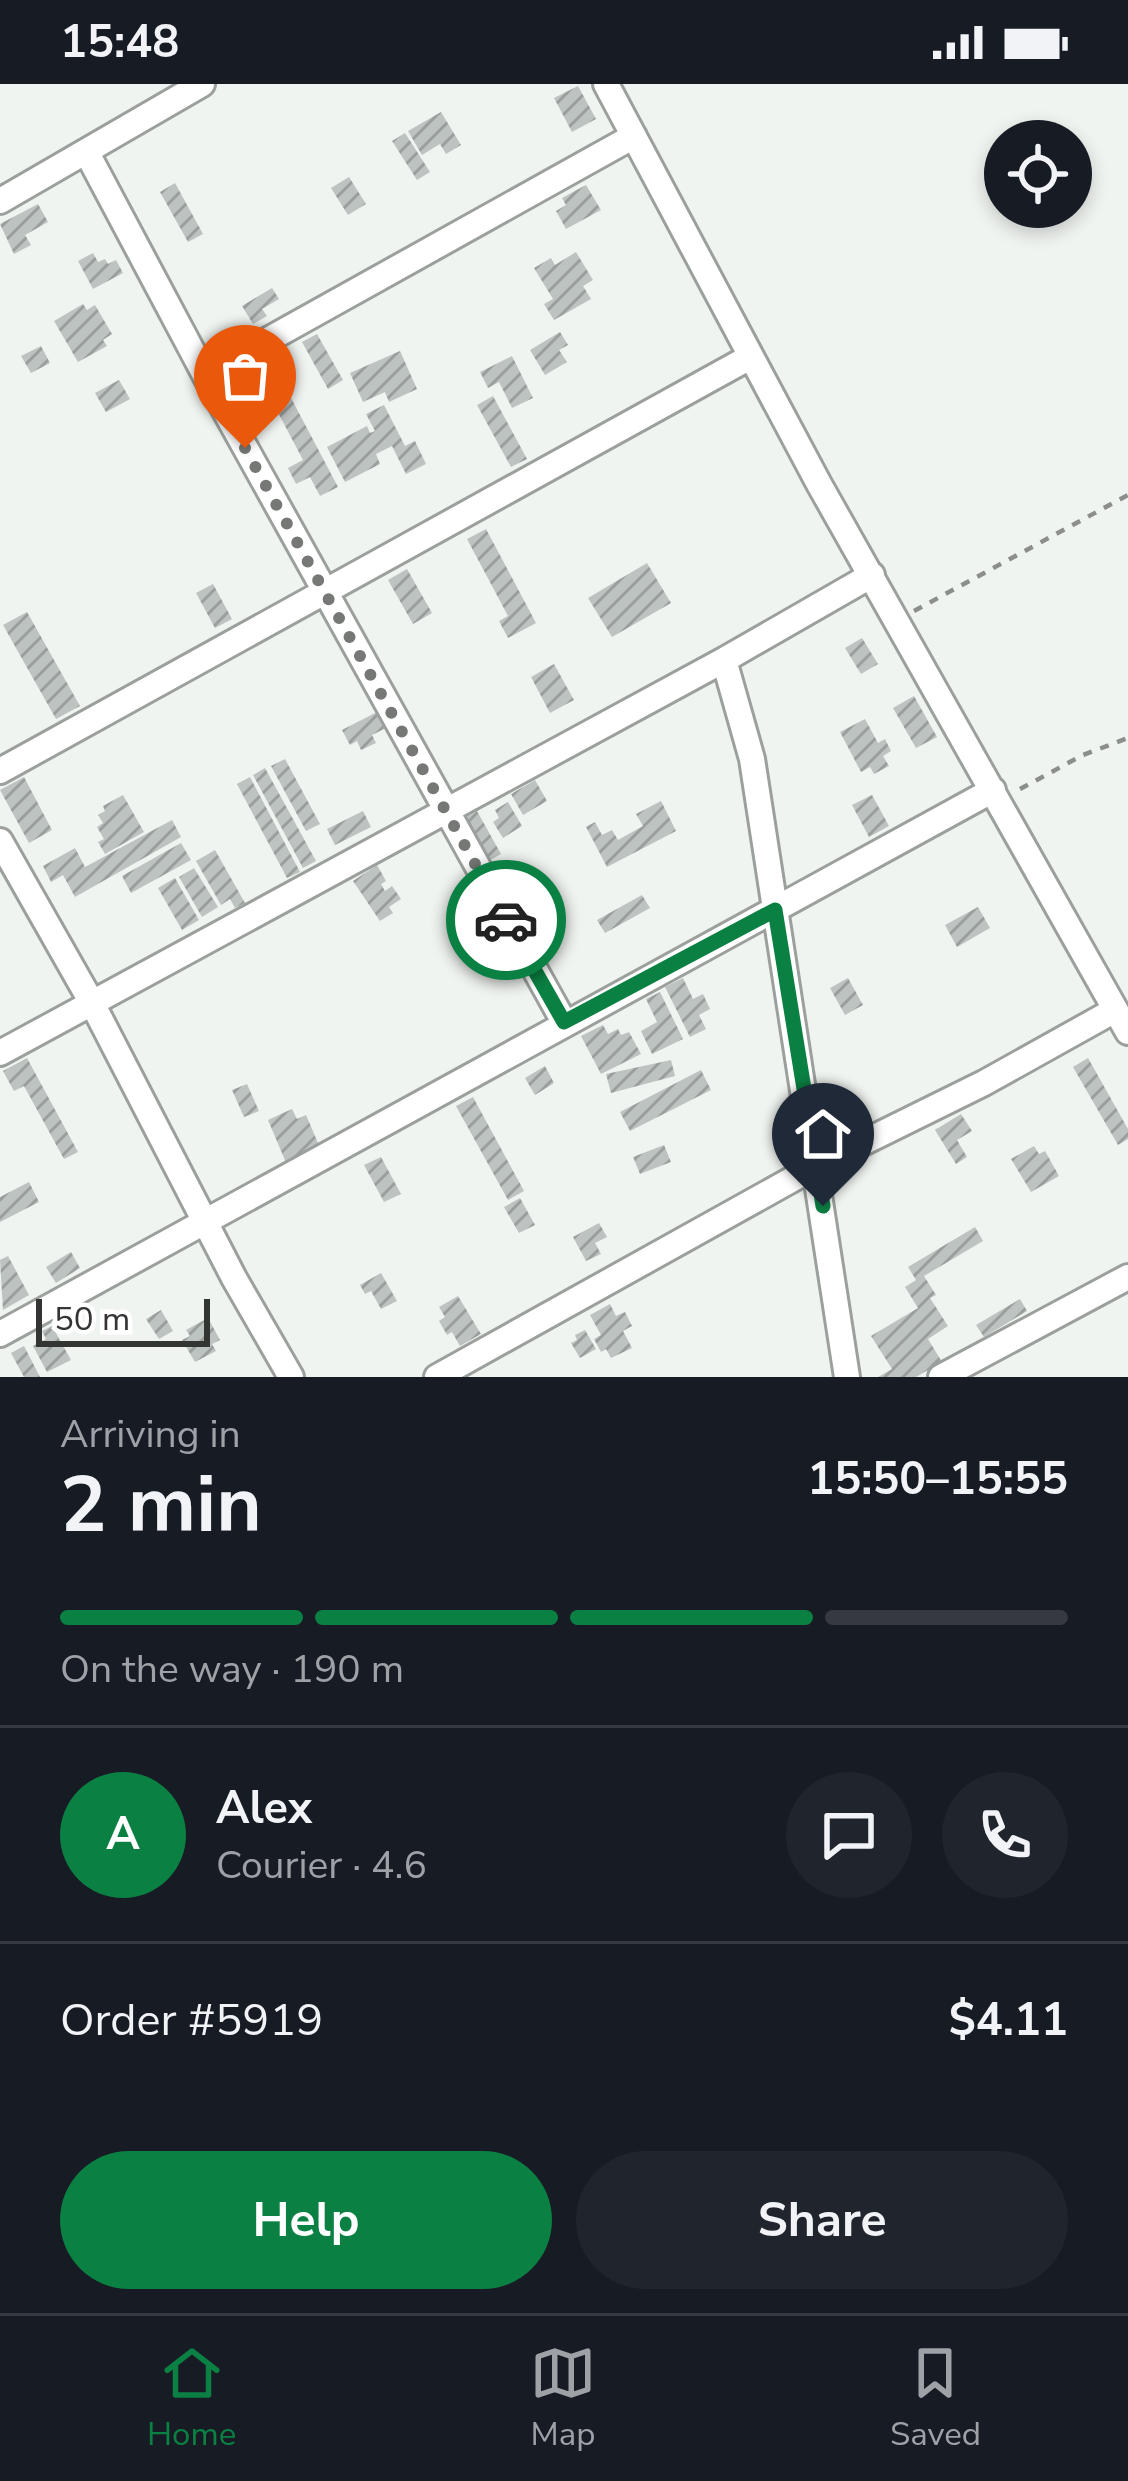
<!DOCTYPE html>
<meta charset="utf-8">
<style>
body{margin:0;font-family:"Nunito Sans",sans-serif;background:#20242c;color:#f1f3f6;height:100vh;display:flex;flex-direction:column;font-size:45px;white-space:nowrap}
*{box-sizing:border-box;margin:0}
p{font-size:39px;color:#9ea1a6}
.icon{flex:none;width:66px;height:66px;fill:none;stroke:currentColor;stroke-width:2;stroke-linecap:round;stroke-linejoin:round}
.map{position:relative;height:1293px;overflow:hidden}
.panel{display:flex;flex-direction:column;background:#171b24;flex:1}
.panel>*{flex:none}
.controls{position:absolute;left:984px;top:36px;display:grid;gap:24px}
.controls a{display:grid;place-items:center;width:108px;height:108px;border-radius:50%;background:#171b24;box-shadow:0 6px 18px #0003;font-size:60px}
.scale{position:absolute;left:36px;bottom:30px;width:174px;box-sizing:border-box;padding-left:12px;border:6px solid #333533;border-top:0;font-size:33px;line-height:42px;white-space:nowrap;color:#333533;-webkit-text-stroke:9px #fff;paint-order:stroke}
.pin{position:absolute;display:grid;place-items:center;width:102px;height:102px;color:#fff;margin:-123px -51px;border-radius:50% 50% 50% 0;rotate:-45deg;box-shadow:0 0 12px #0007}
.pin .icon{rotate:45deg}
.courier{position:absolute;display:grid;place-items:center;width:120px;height:120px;margin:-60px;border:9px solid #0b8043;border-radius:50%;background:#fff;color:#222;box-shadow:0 3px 15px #0007}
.summary em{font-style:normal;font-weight:700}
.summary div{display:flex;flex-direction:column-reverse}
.summary{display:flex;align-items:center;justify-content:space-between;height:204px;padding:0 60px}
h1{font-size:78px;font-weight:700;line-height:90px}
.bar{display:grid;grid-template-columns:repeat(4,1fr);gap:18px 12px;align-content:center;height:144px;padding:0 60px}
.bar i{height:15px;border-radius:9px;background:#363941}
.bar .on{background:#0b8043}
.bar p{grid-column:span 4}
.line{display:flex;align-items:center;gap:30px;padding:0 60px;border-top:3px solid #363941}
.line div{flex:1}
.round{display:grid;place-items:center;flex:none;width:126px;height:126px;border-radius:63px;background:#20242c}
.button{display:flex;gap:24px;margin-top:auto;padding:24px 60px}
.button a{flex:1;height:138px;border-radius:72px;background:#0b8043;color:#fff;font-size:48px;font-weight:700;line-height:138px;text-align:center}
.button a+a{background:#20242c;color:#f1f3f6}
.status{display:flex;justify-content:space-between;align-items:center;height:84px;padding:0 60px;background:#171b24;direction:ltr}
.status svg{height:33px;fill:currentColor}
.tab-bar{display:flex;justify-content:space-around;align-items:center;height:168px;border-top:3px solid #363941;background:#171b24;font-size:33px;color:#9ea1a6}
.tab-bar a{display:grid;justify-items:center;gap:6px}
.tab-bar .on{color:#0b8043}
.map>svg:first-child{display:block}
.building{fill:url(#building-hatch)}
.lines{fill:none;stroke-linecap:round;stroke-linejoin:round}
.minor-casing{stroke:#9ca09c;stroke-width:30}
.path{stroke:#8b8e8b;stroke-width:4.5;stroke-dasharray:9 9;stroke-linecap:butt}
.minor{stroke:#fff;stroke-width:24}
.done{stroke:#757875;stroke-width:12;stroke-dasharray:0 21.6}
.route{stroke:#0b8043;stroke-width:15}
</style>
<div class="status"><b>15:48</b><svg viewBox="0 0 49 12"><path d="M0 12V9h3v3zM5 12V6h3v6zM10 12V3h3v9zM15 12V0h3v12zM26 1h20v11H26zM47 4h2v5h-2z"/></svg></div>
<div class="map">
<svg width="1128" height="1293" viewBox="0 0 1128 1293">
<defs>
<pattern id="building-hatch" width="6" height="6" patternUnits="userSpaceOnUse" patternTransform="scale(3)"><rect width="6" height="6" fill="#bdc3c1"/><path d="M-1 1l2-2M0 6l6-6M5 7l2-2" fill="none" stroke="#9a9f9d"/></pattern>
</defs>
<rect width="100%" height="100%" fill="#f0f4f0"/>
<!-- building -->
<path class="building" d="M578,2l18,33 -24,13 -18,-34z
M441,28l20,33 -15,9 -6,-10 -18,11 -14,-24z
M405,49l25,39 -13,8 -25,-39z
M349,93l17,27 -18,11 -17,-27z
M175,99l28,51 -15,8 -28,-50z
M586,101l15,25 -35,19 -10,-18 10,-6 -4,-7z
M38,120l10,18 -23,13 6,10 -17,9 -14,-30z
M576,168l17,28 -10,6 8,13 -37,21 -10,-16 9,-5 -19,-31 17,-10 4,7z
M93,169l5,9 7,-3 3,5 8,-4 7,13 -30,16 -15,-28z
M272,204l7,11 -17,10 5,7 -14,8 -11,-18z
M83,220l4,6 8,-5 17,29 -9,6 4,6 -29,16 -24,-41z
M560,248l8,13 -9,5 8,12 -22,13 -15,-25z
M317,250l26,46 -15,9 -26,-47z
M41,262l9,17 -19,10 -10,-17z
M400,267l17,38 -28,13 -4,-10 -22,10 -13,-29z
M512,272l21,42 -21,10 -13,-26 -11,6 -8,-16z
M271,276l67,127 -18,9 -10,-19 -14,7 -8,-16 15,-8 -48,-91z
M119,296l11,19 -24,13 -11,-19z
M493,312l34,63 -16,8 -34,-62z
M384,321l21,41 10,-5 11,23 -20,10 -14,-28 -16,8 4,10 -35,18 -18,-35 40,-21 3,7 5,-2 -9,-17z
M486,445l50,94 -28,15 -9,-17 9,-5 -41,-77z
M647,479l24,40 -59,34 -24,-39z
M407,485l25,44 -19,11 -25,-44z
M213,500l19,35 -17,9 -19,-35z
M27,528l53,94 -24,13 -53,-94z
M862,554l16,26 -17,10 -16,-26z
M554,580l20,36 -24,13 -19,-36z
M914,612l23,41 -21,11 -23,-40z
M377,628l9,16 -14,7 4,8 -15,7 -4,-9 -7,4 -8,-15z
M865,635l13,24 7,-4 6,12 -8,5 6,10 -15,8 -4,-7 -9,5 -21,-40z
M285,675l35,65 -14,7 -35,-65z
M265,684l51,93 -13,7 -50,-93z
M24,693l28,53 -23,13 -29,-53z
M250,693l50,95 -13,6 -50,-94z
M535,696l12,21 -24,14 -12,-21z
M123,711l21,37 -39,22 -7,-12 6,-3 -7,-12 6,-4 -5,-8 7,-4 -2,-5z
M872,711l17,31 -20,11 -17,-32z
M661,717l15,30 -69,36 -21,-40 9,-5 7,13 10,-5 6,10 25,-14 -7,-12z
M508,718l14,24 -19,12 -10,-16 6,-4 -4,-8z
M363,727l8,16 -36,18 -8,-16z
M477,727l24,43 -16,9 -24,-43z
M172,736l9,17 -106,60 -12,-22 -12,7 -8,-16 32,-18 10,19z
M181,759l10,17 -60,33 -9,-17z
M215,766l30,53 -10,5 -5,-9 -9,6 -25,-44z
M377,781l9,16 -5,3 4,7 7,-5 9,13 -12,8 4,6 -13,8 -27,-40z
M194,784l24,39 -16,10 -23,-40z
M175,794l24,42 -17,10 -24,-42z
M642,811l8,13 -45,25 -8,-13z
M978,823l12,21 -33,19 -12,-22z
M683,894l10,21 10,-5 7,15 -11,6 7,14 -16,8 -25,-50z
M848,894l15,27 -18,10 -15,-27z
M660,908l23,47 -31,15 -11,-23 16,-9 -11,-23z
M603,941l5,9 10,-5 3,6 8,-3 12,22 -40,20 -20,-38z
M27,974l51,94 -14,7 -40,-73 -10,5 -11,-20z
M1088,974l40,71v10l-10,6 -45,-78z
M671,976l4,16 -64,17 -5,-19z
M545,982l9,17 -19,12 -10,-17z
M701,986l10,20 -81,41 -10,-19z
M247,1000l12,27 -15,6 -12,-27z
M473,1013l51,94 -16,9 -52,-94z
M292,1025l5,10 9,-4 15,35 -34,15 -19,-45z
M961,1030l11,17 -15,9 10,17 -11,7 -21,-34z
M664,1061l7,17 -31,12 -7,-17z
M1034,1062l5,8 6,-3 14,25 -28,16 -20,-33z
M381,1073l20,37 -17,8 -20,-37z
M29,1098l10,20 -39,20v-25z
M520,1114l15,27 -16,8 -15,-26z
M599,1139l8,14 -12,6 6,11 -15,7 -13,-24z
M975,1143l8,14 -59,35 12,19 -6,3 18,28 -20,13 14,23 -26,15h-38l14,-8 -21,-33 47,-28 -13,-21 11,-7 -8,-13z
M71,1168l9,16 -24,15 -10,-16z
M8,1172l21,39 -26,15 -3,-50z
M381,1189l16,28 -16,8 -10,-18 -6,3 -5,-9z
M458,1212l23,38 -21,12 -8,-14 -5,3 -8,-14 6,-4 -6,-10z
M1020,1215l7,12 -43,26 -8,-12z
M610,1220l6,12 9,-4 7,14 -9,5 9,17 -21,10 -5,-9 -5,3 -7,-13 7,-4 -11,-20z
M161,1226l12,21 -14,8 -13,-20z
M208,1234l12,22 -8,4 4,7 -21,11 -13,-22 8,-4 -4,-6z
M52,1242l19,34 -24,12 -14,-26 13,-7 -4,-8z
M585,1246l11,19 -16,9 -9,-15 6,-3 -2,-5z
M24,1262l16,31h-16l-13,-24z"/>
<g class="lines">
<defs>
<path id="minor" d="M606,0l213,400 309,548
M87,69l118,222 359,647
M0,117l202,-117
M205,291l429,-239
M724,576l28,99 95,618
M0,687l750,-414
M0,757l92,162 142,275 57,99
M0,969l724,-393 148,-85
M0,1250l993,-544
M437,1293l381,-212 166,-82 131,-73
M941,1293l187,-100"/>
</defs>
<!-- minor casing -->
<use href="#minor" class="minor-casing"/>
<!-- path -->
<path class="path" d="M914,527l214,-116
M1020,705l63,-34 45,-17"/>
<!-- minor -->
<use href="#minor" class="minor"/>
</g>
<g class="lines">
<!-- done -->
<path class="done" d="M245,364l261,472"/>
<!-- route -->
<path class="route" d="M506,836l58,102 211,-112 48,296"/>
</g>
</svg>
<div class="controls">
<a><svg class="icon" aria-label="locate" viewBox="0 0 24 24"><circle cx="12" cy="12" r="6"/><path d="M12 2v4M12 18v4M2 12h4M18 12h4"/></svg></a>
</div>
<div class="scale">50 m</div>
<div class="pin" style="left:245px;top:364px;background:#ea580c"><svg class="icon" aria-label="bag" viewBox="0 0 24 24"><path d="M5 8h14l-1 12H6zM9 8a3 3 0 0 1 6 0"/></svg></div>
<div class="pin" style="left:823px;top:1122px;background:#1f2937"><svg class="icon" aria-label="home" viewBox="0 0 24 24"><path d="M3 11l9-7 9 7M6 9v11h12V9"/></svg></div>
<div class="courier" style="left:506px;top:836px"><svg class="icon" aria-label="car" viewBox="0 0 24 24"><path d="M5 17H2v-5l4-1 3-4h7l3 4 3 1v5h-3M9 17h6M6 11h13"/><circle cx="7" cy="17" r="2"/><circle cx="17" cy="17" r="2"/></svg></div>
</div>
<section class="panel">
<div class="summary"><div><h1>2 min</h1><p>Arriving in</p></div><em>15:50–15:55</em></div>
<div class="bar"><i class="on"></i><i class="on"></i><i class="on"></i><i></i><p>On the way · 190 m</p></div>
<div class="line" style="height:216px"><b class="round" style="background:#0b8043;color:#fff">A</b><div><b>Alex</b><p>Courier · 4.6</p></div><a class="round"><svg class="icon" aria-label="chat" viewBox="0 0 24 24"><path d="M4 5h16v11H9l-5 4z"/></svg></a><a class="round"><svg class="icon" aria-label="phone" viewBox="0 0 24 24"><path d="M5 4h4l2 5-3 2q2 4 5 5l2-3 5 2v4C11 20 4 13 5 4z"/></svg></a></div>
<div class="line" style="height:156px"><div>Order #5919</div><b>$4.11</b></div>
<div class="button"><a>Help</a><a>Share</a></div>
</section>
<nav class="tab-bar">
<a class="on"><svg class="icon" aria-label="home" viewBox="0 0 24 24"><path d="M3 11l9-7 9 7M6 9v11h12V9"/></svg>Home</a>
<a><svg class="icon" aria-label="map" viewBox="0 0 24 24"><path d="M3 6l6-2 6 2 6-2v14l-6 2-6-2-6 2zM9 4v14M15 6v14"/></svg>Map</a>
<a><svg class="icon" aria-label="saved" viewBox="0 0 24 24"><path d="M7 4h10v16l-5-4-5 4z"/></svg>Saved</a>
</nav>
